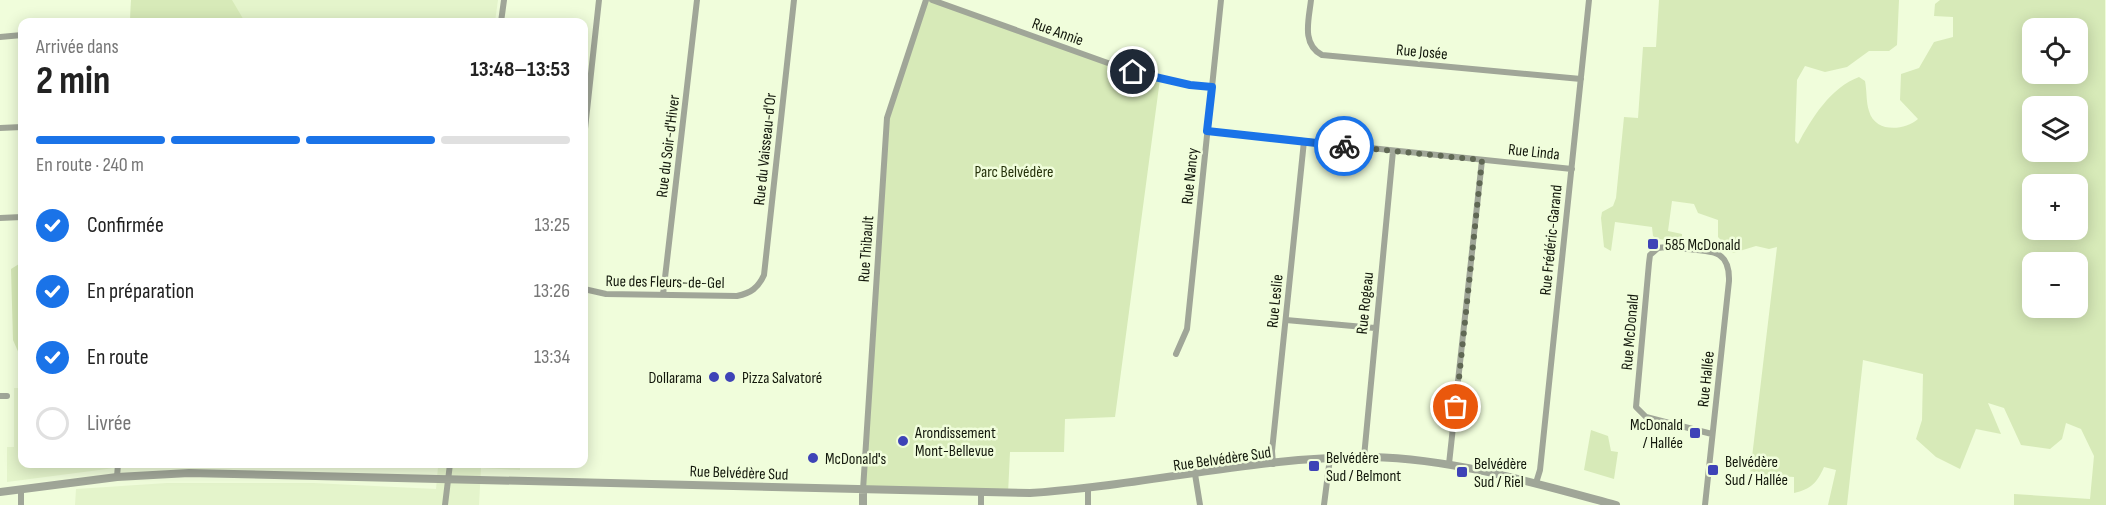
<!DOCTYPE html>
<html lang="fr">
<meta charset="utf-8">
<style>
body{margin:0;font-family:"Sofia Sans Condensed",sans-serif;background:#f2f2f2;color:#222;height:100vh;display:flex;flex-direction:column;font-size:22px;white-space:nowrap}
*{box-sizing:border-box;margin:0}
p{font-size:20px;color:#767676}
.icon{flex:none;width:33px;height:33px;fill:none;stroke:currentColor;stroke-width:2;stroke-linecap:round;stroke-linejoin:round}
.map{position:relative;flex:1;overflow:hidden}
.drawer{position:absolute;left:18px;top:18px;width:570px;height:450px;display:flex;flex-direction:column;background:#fff;border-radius:12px;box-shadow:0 3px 15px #0003}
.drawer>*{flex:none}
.tools{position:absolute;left:2022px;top:18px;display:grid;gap:12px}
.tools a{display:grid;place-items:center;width:66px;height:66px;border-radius:12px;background:#fff;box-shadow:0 3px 15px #0003;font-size:30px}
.pin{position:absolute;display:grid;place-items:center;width:51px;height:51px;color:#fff;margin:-26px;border:3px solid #fff;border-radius:50%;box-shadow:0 2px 6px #0007}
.courier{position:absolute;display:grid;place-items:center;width:60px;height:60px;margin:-30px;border:4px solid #1a73e8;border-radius:50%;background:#fff;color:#222;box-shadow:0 2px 8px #0007}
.headline em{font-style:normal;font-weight:700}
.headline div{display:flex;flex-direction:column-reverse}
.headline{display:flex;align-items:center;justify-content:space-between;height:102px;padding:0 18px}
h1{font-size:39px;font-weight:700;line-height:45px}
.bar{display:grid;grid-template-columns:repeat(4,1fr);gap:9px 6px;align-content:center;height:72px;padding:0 18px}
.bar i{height:8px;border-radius:4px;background:#e0e0e0}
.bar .selected{background:#1a73e8}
.bar p{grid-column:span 4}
ol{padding:0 18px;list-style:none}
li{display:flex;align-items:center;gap:18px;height:66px}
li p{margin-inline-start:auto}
li .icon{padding:6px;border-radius:50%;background:#1a73e8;color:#fff;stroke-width:4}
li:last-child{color:#767676}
li i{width:33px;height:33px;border:3px solid #e0e0e0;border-radius:50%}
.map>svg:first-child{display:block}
.built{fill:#e4f4cb}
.green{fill:#d7eab8;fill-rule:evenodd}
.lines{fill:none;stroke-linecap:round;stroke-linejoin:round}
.minor{stroke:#a0a698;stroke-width:6}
.tertiary{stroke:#a0a698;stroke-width:8}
.done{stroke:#606854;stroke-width:6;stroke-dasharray:0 10.8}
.route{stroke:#1a73e8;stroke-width:8}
.poi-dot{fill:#3e43b7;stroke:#f0fddb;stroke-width:2}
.labels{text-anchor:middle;stroke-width:5;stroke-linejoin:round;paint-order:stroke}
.street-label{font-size:16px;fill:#12170b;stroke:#f0fddb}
.park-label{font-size:16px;fill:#25310a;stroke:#f0fddb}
.poi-label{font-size:16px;fill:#12170b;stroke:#f0fddb;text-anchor:start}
</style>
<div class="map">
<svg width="2106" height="505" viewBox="0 0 2106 505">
<rect width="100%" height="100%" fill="#f0fddb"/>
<!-- built -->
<path class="built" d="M131,0h367l-3,22h-365z
M14,388h8v76h100v3l-115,15v-35h7z
M459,464h61v6l-39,-2 -2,37h-404l1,-16 91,-6h146l123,6 2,-22h20z"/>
<!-- green -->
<path class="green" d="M131,0h101l13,22h-115z
M926,0l234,79 -45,338 -50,2 -1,33h-54l-2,42 -145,-4 23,-364z
M1659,0h240l-2,45 -8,6h-20l-22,16 -22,5 -20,-6 -8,14 -2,61 3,3c13,-25 33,-57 61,-67l6,4c2,10 1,21 4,30 6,22 35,20 49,8l-18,-19 1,-26 18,-6 15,-26 19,-5v-20l-19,-1 1,-12 5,-4h165l1,505h-92v-11l76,5 4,-43 -13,-27 -15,-6 -4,16 -12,10 -29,-4 -17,-37 -16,-5 13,31 -25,-5 -16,40 -24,-12 -20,-18 6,-19 1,-46 -60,-14 -16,145h-19l8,-35 -12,-3c-7,16 -13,22 -30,26v-16l-44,-3 27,-227 -8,2 -13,-3 -23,7 -15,-16v-17l-20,-7 -4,-9 -22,-3 -4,30 14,3v8l-24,-3 -5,-3 -1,-9 -37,-5 -4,29 -7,-4 -3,-29 1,-6 11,-6 3,-8 8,-81 14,1 5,-71h13zM2032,28h46v46h-46zM2032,106h46v46h-46zM2032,184h46v46h-46zM2032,262h46v46h-46z
M19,264h3l-2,101v-9l-7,-16 -2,-71z
M1591,430l17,6 3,15 7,1 -4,27 -30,-9z"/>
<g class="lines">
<!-- minor -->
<path class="minor" d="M932,0l201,72 56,13 23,2
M1311,0c-2,19 -10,44 11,55l259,24
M501,22l3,-22
M0,37l22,-2
M0,128l22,-1
M1207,131l365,38
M584,138l15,-138
M0,218l22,-1
M584,289l22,5 131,2c14,-3 21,-8 27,-21l30,-275
M663,295l34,-295
M1286,320l89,8
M1176,354l11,-25 34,-329
M0,396h7
M1364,457l29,-306
M1273,464l-1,-13 32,-310
M1449,464l33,-304
M1195,474l5,31
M117,477l1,-13
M1536,483l4,-13 49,-470
M21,489v16
M863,490l24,-372 39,-118
M981,493v12
M445,505l5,-41
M1088,505v-16
M1324,505l6,-47
M1705,505l24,-224c1,-31 -17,-30 -42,-32 -9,-1 -20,-3 -29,-1l-8,7 -1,8 -13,144 10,10 66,17"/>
<!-- tertiary -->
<path class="tertiary" d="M863,490v15
M0,492l117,-15 72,-4 841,20c114,-7 228,-37 341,-36 84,2 164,26 245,48"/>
</g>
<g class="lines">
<!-- done -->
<path class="done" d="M1344,146l138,14 -26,247"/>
<!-- route -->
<path class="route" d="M1133,72l57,13 22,2 -5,44 137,15"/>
</g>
<!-- markers -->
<g class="poi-dot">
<rect x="1647" y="238" width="12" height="12" rx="3"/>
<circle cx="714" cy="377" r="6"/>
<circle cx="730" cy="377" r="6"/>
<rect x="1689" y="427" width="12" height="12" rx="3"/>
<circle cx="903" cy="441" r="6"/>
<circle cx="813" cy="458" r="6"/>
<rect x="1308" y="460" width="12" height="12" rx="3"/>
<rect x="1707" y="464" width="12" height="12" rx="3"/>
<rect x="1456" y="466" width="12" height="12" rx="3"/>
</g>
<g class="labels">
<!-- street labels -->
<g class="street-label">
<text transform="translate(1058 31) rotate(20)" y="6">Rue Annie</text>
<text transform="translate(1422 51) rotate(5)" y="6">Rue Josée</text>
<text transform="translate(667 146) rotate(-83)" y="6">Rue du Soir-d'Hiver</text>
<text transform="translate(764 149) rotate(-84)" y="6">Rue du Vaisseau-d'Or</text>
<text transform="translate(1534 151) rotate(6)" y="6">Rue Linda</text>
<text transform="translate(1189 176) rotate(-84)" y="6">Rue Nancy</text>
<text transform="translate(1550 240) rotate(-84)" y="6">Rue Frédéric-Garand</text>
<text transform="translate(865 249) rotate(-86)" y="6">Rue Thibault</text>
<text transform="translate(665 281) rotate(1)" y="6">Rue des Fleurs-de-Gel</text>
<text transform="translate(1274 301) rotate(-84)" y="6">Rue Leslie</text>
<text transform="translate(1364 303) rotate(-84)" y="6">Rue Rogeau</text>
<text transform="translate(1629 332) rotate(-85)" y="6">Rue McDonald</text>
<text transform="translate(1705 379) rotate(-84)" y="6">Rue Hallée</text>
<text transform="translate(1222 458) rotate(-8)" y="6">Rue Belvédère Sud</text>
<text transform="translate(739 472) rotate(2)" y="6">Rue Belvédère Sud</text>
</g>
<!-- park labels -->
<g class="park-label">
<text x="1014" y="177">Parc Belvédère</text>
</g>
<!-- poi labels -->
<g class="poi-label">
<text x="1665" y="250">585 McDonald</text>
<text x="702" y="383" text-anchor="end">Dollarama</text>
<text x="742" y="383">Pizza Salvatoré</text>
<text x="1683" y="430" text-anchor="end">McDonald<tspan x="1683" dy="18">/ Hallée</tspan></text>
<text x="915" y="438">Arondissement<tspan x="915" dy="18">Mont-Bellevue</tspan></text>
<text x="1326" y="463">Belvédère<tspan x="1326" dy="18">Sud / Belmont</tspan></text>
<text x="825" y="464">McDonald's</text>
<text x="1725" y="467">Belvédère<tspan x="1725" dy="18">Sud / Hallée</tspan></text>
<text x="1474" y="469">Belvédère<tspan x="1474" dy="18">Sud / Riel</tspan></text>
</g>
</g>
</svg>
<div class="tools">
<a><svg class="icon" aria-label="locate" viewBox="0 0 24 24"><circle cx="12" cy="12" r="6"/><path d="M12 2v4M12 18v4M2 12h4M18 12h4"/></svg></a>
<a><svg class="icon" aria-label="layers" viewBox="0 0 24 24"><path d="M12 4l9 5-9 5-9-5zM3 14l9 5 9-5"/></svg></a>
<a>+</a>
<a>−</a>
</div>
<div class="pin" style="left:1456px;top:407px;background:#ea580c"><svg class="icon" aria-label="bag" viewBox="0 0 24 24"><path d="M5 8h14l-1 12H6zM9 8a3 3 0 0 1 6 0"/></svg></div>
<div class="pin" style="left:1133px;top:72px;background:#1f2937"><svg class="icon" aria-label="home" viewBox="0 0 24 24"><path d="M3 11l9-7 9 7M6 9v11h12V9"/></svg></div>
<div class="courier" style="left:1344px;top:146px"><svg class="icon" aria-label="bike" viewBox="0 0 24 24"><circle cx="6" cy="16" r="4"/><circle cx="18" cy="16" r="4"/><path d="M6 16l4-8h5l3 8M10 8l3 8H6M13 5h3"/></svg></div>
<section class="drawer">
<div class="headline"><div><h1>2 min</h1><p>Arrivée dans</p></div><em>13:48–13:53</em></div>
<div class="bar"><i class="selected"></i><i class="selected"></i><i class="selected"></i><i></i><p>En route · 240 m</p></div>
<ol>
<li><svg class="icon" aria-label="check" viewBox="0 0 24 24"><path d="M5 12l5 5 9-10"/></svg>Confirmée<p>13:25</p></li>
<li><svg class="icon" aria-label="check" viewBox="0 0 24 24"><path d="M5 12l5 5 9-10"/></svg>En préparation<p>13:26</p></li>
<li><svg class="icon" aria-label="check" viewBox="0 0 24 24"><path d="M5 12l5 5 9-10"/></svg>En route<p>13:34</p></li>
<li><i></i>Livrée</li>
</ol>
</section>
</div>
